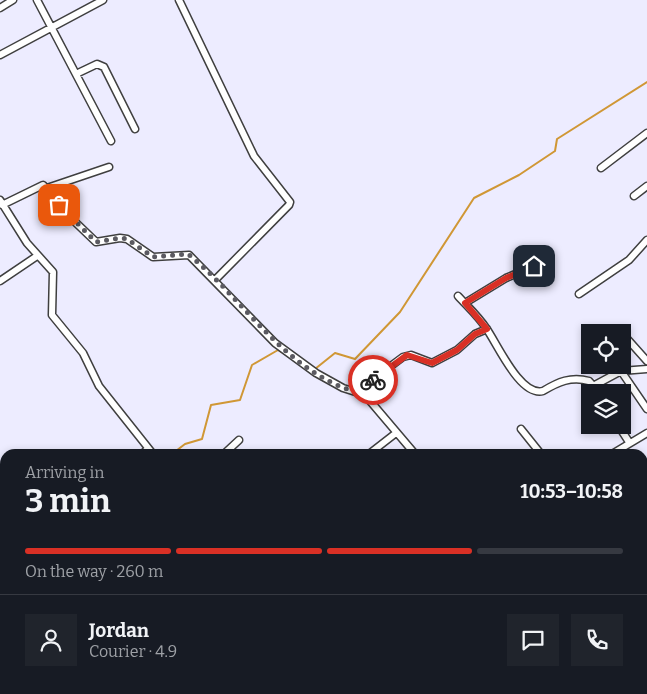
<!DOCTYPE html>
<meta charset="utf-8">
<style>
body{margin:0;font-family:Bitter,serif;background:#20242c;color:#f1f3f6;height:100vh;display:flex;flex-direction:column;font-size:19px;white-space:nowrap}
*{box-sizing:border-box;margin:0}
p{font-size:16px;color:#9ea1a6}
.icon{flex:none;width:28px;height:28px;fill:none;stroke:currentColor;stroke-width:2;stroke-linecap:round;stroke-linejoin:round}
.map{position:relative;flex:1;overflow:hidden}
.side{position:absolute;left:0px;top:449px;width:648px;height:246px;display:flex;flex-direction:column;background:#171b24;border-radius:15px 15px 0 0;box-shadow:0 2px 8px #0003}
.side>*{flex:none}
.tools{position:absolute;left:581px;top:324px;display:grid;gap:10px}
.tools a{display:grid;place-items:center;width:50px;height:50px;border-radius:0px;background:#171b24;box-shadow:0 2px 8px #0003;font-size:25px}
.pin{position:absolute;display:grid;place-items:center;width:42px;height:42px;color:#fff;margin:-21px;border-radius:10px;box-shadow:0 2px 8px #0006}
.courier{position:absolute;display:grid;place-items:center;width:50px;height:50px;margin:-25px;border:4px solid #d93025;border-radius:50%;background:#fff;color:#222;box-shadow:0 1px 6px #0007}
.head em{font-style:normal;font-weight:700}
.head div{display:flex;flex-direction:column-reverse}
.head{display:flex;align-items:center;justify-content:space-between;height:85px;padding:0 25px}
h1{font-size:32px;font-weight:700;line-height:38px}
.bar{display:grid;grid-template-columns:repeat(4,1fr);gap:8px 5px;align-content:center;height:60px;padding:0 25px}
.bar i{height:6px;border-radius:4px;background:#363941}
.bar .selected{background:#d93025}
.bar p{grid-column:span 4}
.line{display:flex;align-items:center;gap:12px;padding:0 25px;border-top:1px solid #363941}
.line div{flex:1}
.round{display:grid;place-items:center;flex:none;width:52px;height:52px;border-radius:0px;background:#20242c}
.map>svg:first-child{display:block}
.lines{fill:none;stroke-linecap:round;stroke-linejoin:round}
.stream{stroke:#d09735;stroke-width:2}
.lane-casing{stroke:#3f3f3f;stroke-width:5.5}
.street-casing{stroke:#3f3f3f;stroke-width:9}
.lane{stroke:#fff;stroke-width:3}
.street{stroke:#fff;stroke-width:6}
.done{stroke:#5b5a61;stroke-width:5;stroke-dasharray:0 9}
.route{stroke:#d93025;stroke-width:6}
</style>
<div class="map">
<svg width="647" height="694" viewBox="0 0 647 694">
<rect width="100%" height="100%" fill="#edecff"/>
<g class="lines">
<!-- stream -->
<path class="stream" d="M315,369l20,-16 20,6 45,-47 74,-114 45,-23 36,-24 2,-12 90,-57
M172,454l13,-10 17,-5 9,-34 29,-5 12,-35 26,-15 10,6
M88,690l3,4"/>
<defs>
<path id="lane" d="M139,454l8,-6"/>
<path id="street" d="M37,0l74,141
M179,0l75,156 36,46 -1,3 -74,75
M0,8l13,-8
M0,55l103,-55
M76,74l21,-10 7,3 31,62
M601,168l46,-35
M47,188l62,-21
M634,196l13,-10
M0,200l27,43 26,29 -1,43 31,38 16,33 54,68
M2,205l41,-20 29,34 24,23 24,-4 7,1 26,18 36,-2 86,88 41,30 27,15 22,7 50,59
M0,281l37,-25
M579,294l50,-34 18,-20
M458,296c9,10 20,20 28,32 11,15 34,69 57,63 15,-9 28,-15 46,-10l10,11
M465,303l41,-25 28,-12
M622,333l25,28
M621,371l26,38
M595,385l26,-14 26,-2
M356,392l47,-35 8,-2 21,8 25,-13 18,-16 12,-5
M618,425l11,17
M521,429l20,25
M224,454l15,-14
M369,454l27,-21
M612,454l35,-21
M0,619l5,5
M0,670l5,-4
M306,690l5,4
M522,690l4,4
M583,690l4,4
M641,690l3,4
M36,694l4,-4
M252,694l4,-4
M353,694l4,-4
M420,694l4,-4
M553,694l5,-4
M604,694h3
M621,694l6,-4"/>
</defs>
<!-- lane casing -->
<use href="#lane" class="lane-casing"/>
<!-- street casing -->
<use href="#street" class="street-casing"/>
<!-- lane -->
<use href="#lane" class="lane"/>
<!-- street -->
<use href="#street" class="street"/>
</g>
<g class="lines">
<!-- done -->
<path class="done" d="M59,205l37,37 24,-4 7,1 26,18 35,-3c56,45 96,117 168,138l17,-12"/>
<!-- route -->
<path class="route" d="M373,380l34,-25 25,8 25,-13 18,-16 12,-5 -22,-26 41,-25 28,-12"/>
</g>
</svg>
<div class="tools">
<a><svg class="icon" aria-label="locate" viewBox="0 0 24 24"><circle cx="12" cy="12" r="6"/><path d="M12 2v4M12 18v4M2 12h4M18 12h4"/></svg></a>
<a><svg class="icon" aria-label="layers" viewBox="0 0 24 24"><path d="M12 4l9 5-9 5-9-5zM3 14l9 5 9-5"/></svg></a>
</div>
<div class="pin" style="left:59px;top:205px;background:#ea580c"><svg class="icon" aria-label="bag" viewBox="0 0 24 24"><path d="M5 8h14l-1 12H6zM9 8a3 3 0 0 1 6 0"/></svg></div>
<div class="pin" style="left:534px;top:266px;background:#1f2937"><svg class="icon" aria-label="home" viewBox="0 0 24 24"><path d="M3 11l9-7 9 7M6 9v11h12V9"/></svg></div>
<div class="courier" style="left:373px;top:380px"><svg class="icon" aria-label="bike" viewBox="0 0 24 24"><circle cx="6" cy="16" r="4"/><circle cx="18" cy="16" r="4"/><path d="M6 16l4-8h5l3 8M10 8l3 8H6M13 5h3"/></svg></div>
<section class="side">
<div class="head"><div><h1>3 min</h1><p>Arriving in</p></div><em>10:53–10:58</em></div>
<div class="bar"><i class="selected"></i><i class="selected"></i><i class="selected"></i><i></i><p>On the way · 260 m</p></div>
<div class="line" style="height:90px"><a class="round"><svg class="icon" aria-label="person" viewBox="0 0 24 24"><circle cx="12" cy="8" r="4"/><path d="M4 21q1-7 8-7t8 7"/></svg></a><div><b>Jordan</b><p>Courier · 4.9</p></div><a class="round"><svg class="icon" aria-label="chat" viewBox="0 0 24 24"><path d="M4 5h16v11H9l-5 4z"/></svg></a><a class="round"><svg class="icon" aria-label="phone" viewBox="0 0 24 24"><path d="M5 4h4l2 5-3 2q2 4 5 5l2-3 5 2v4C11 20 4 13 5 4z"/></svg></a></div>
</section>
</div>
